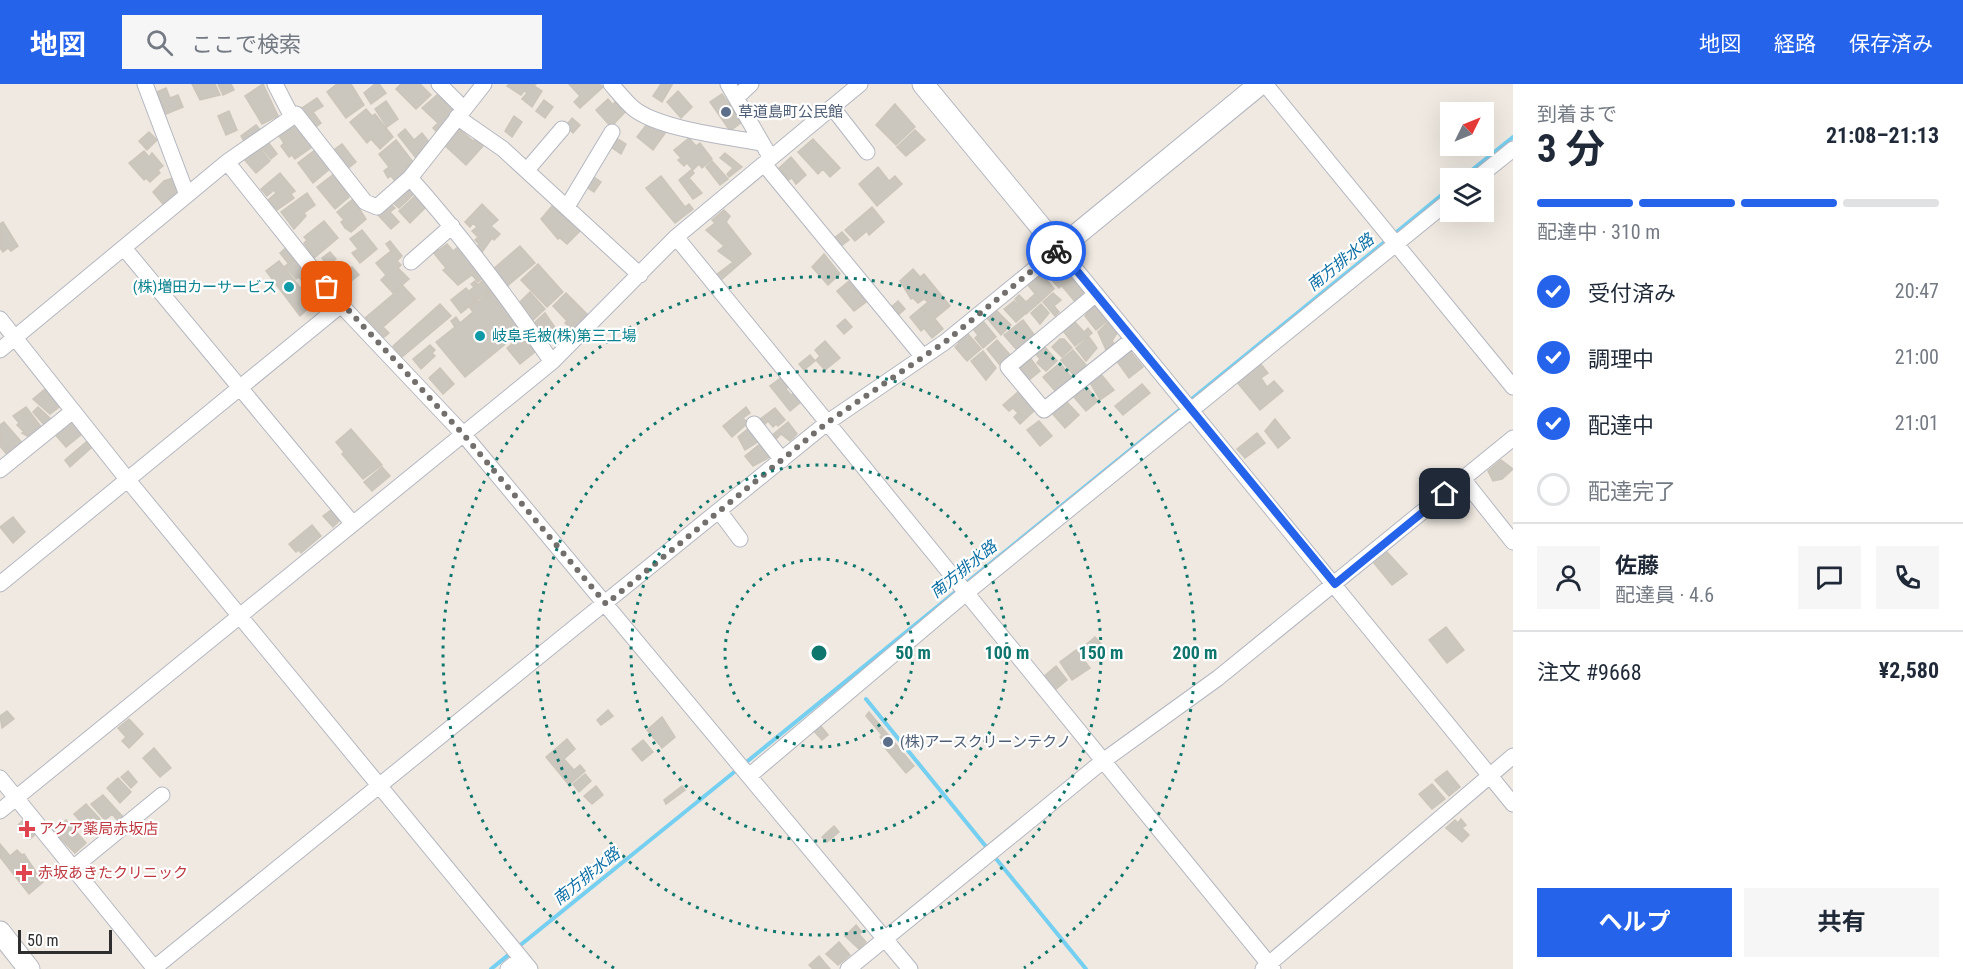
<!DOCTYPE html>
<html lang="ja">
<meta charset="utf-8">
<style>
body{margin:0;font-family:"Roboto Condensed","Noto Sans JP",sans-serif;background:#f6f6f7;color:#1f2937;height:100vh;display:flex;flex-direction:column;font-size:22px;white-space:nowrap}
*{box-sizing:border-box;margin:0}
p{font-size:20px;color:#747a83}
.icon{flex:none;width:33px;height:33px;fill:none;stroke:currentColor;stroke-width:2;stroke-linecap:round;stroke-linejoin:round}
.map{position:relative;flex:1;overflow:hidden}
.details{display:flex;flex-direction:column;background:#fff;width:450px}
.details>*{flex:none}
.needle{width:39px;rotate:47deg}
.buttons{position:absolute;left:1440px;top:18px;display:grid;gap:12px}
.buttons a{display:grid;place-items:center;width:54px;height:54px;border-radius:0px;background:#fff;box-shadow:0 6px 24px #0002;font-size:30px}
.scale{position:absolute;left:18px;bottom:15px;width:94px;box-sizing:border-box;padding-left:6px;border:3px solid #2e2e2e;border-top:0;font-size:16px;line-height:21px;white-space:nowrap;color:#2e2e2e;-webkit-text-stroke:4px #fff;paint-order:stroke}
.pin{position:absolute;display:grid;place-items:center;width:51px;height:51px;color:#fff;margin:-26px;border-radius:12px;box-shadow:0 3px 9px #0006}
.courier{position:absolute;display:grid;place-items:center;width:60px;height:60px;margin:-30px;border:4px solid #2563eb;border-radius:50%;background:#fff;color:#222;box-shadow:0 2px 8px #0007}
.headline em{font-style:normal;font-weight:700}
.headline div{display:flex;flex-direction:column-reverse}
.headline{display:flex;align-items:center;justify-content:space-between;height:102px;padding:0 24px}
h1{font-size:39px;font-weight:700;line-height:45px}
.bar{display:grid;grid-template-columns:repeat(4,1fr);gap:9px 6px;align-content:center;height:72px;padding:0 24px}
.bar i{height:8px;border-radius:4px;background:#e0e1e3}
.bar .selected{background:#2563eb}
.bar p{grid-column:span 4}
.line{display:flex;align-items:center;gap:15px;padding:0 24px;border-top:2px solid #e0e1e3}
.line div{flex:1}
.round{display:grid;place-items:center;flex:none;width:63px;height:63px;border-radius:0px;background:#f6f6f7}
ol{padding:0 24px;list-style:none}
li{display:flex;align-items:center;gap:18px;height:66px}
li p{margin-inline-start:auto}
li .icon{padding:6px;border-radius:50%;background:#2563eb;color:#fff;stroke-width:4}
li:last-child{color:#747a83}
li i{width:33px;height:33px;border:3px solid #e0e1e3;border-radius:50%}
.button{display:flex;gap:12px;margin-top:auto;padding:12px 24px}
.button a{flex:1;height:69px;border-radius:0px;background:#2563eb;color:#fff;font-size:24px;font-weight:700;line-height:69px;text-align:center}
.button a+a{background:#f6f6f7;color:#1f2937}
header{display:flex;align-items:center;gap:36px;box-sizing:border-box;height:84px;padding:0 30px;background:#2563eb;color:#fff}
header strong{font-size:28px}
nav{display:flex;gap:33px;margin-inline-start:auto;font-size:21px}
.search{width:420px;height:54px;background:#f6f6f7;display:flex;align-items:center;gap:15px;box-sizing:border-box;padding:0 21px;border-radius:0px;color:#747a83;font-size:22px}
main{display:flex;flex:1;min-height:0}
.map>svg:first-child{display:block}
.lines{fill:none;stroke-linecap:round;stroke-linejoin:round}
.stream{stroke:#75cff0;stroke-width:4}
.building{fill:#cbc7bf;stroke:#cbc5ba;stroke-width:1.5}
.street-casing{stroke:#b4b7c1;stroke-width:17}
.secondary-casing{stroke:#b4b7c1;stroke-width:23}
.street{stroke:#fff;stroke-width:15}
.secondary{stroke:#fff;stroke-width:21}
.done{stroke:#726f6d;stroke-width:6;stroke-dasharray:0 10.8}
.route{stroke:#2563eb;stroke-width:8}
.ring{fill:none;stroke:#0f766e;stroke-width:3;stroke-dasharray:3 6}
.service-dot{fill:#5c6f8a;stroke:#fff;stroke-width:2}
.culture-dot{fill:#0f9aa8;stroke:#fff;stroke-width:2}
.health-dot{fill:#e0444e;stroke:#fff;stroke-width:2}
.labels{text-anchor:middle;stroke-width:4.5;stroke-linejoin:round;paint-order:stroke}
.service-label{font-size:15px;fill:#4e5e75;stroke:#fff;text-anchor:start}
.culture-label{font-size:15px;fill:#0d838f;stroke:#fff;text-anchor:end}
.health-label{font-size:15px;fill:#be3a42;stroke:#fff;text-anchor:start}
.water-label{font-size:16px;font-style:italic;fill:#0d6fa3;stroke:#fff}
.centre{fill:#0f766e;stroke:#fff;stroke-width:3}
.ring-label{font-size:18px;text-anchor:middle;font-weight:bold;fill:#0f766e;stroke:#fff;stroke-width:4.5;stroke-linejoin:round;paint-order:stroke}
</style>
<header>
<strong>地図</strong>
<div class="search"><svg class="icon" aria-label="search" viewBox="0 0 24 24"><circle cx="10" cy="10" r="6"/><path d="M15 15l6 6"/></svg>ここで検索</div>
<nav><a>地図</a><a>経路</a><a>保存済み</a></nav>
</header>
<main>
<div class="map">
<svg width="1513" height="885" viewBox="0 0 1513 885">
<rect width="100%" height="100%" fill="#efe9e1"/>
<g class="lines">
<!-- stream -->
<path class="stream" d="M1462,94l51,-41
M1393,151l57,-47
M1188,318l199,-162
M965,500l218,-177
M866,615l122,150
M744,680l215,-175
M993,771l93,114
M518,863l220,-178
M491,885l21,-17"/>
</g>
<!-- building -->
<path class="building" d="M192,0h23l5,11 -20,5z
M218,0h13l3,6 -11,5z
M263,0l15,32 -16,8 -17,-28z
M337,0h14l13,21 -18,13 -19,-26z
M375,0h4l7,9 -15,11 -7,-11z
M401,0h19l11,11 -15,14 -20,-20z
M509,0h27l-2,2 8,5 -10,16 -10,-8 5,-6 -3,-2 -3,4 -14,-9z
M569,0h30l4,3 -23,21 -6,-6 6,-6z
M661,0l11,1 -10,17 -9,-6z
M166,4l4,10 8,-3 5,12 -17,7 -9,-22z
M678,7l14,16 -11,11 -14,-16z
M722,10l20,28 -12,9 -20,-29z
M437,11l18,14 -18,23 -4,-4 5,-5 -16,-15z
M317,14l6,8 -10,6 8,11 -8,6 -14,-19z
M608,15l5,6 2,-3 5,6 3,-3 4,5 -16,17 -15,-17z
M544,16l9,7 -8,11 -9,-7z
M386,17l12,18 -11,8 -12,-18z
M895,20l20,23 -19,18 -20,-20z
M366,25l6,7 3,-2 18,23 -13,12 -9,-10 -4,4 -17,-21z
M229,27l8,19 -11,5 -8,-19z
M514,32l8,6 -10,15 -7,-6z
M572,34l8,7 -7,8 -7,-7z
M295,36l17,27 -17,12 -3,-4 -3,2 -8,-11 3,-3 -7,-10z
M647,40l10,7 3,-4 6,5 -13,18 -16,-13z
M256,41l6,7 -17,11 -4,-7z
M456,42l17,15 2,-2 8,7 -17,19 -23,-21z
M405,45l9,11 8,-7 7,9 -13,16 -18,-23z
M915,46l10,10 -19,16 -9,-9z
M149,48l8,8 -10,10 -8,-9z
M614,53l12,7 -5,10 -13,-9z
M689,54l7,8 4,-3 12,16 -10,9 -3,-4 -6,6 -6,-7 -3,3 -6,-6 3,-2 -7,-8z
M813,55l27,29 -10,9 -7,-8 -5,5 -20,-22z
M396,56l17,22 -18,19 -4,-5 -3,2 -4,-7 5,-4 -10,-13z
M268,58l9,12 -6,5 -10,-12z
M342,60l14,18 -11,9 -14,-19z
M259,63l11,14 -14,12 -12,-14z
M315,66l16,18 -18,15 -15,-20z
M144,67l5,6 3,-4 11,13 -5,4 2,3 -10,9 -4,-4 -2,2 -15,-17z
M725,69l17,14 -13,10 -2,-3 6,-6 -13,-10z
M791,73l15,18 -10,9 -4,-6 -4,2 -9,-12z
M712,77l16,18 -8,6 -14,-18z
M878,83l11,14 6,-5 7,8 -25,22 -18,-22z
M691,86l3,3 -5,5 13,15 -9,6 -14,-19z
M280,89l15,18 -4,3 3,4 -17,12 -9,-10 8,-7 -2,-3 -7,6 -6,-7z
M335,89l14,24 -14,12 -18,-22z
M591,91l10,7 -7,10 -9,-6z
M661,92l24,31 4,-3 4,5 -18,14 -29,-35z
M173,94l6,16 -16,10 -10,-12 11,-11z
M410,101l6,7 -17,16 -7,-6z
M307,109l8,12 -11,8 2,3 -12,13 -13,-17z
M415,112l11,11 -16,16 -11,-12z
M353,115l13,20 -15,13 -6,-4 -4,-6 3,-2 -7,-8z
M388,118l7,6 -5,4 9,10 -8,7 -14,-15z
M482,120l16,16 -7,6 9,8 -6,6 -2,-2 -12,17 -5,-6 4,-5 -4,-4 3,-3 -6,-6 5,-4 -4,-4 -3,4 -5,-5z
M552,122l20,18 -14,15 -17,-20z
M872,123l12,15 -15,13 -2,-4 -12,10 -10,-11z
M724,126l6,6 -4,6 25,32 -30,26 -5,-5 17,-13 -15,-11 6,-5 -18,-16 9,-7 -3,-3z
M324,137l14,17 -24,20 -10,-15 3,-3 -3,-3z
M3,138l15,24 -7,5 -3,-3 -5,4 -3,-4v-24z
M574,138l8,7 -15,15 -7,-6z
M362,146l15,19 -17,14 -8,-10 6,-4 -8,-10z
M842,148l7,8 -8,6 -7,-8z
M390,157l12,15 -5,5 4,4 -3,3 11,11 -16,14 -12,-13 5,-5 -10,-12 15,-12 -5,-7z
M447,160l6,7 5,-4 10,13 2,-2 16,17 -8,7 -6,-7 -14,10 -15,-15 3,-2 -14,-17 4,-3 3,2z
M288,162l8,10 -8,7 -8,-10z
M520,162l15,17 -29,24 -14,-17z
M330,168l6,7 -8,6 -6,-7z
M824,170l16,20 -12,11 -16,-18z
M297,173l32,41 -8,7 -22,-28 -3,2 -11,-13z
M279,177l34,43 -13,12 -34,-45z
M1058,177l13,16 -12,11 -14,-16z
M538,180l25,28 -16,15 -26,-27z
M352,183l7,8 -17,13 -6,-7z
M913,185l7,8 4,-3 26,32 -17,14 -11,-13 6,-5 -4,-3 -6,4 -5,-5 -2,1 -11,-18z
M1042,190l12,15 -13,12 -13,-16z
M487,192l8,10 -18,14 -8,-9 5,-4 -3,-3 4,-3 3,4z
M1072,194l12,15 -7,11 -15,-18z
M849,197l17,21 -12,9 -17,-20z
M403,202l12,13 -32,28 6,6 -6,5 -18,-20z
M466,204l10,13 -15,12 -10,-13z
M491,207l4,4 3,-2 26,36 -59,48 -29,-35 19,-15 -4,-6 5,-4 4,6 13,-11 -3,-4z
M530,208l15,17 -14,13 -11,-20z
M566,209l23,23 -16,15 -8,-8 2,-2 -14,-15z
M1053,209l8,7 -7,6 5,6 -4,4 -12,-14z
M1035,210l6,7 -15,13 -11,-15 4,-4 7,7z
M898,217l7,8 -8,7 -7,-8z
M1014,217l11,13 -9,8 -12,-13z
M440,220l11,12 -49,41 -9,-11z
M1041,220l8,9 -9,11 -9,-11z
M922,223l11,13 -12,11 -11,-14z
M1096,223l11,14 -11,9 -11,-14 6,-8z
M996,226l15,15 -10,10 -14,-17z
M545,229l13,19 -10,9 -15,-17z
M845,235l7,8 -8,7 -7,-8z
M935,235l8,10 -11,9 -8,-10z
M1023,236l13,17 -20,12 -12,-14z
M983,237l13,16 -13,11 -8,-10 3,-3 -5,-6z
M1075,238l9,10 4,-4 4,5 -17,13 -12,-15z
M1108,238l9,11 -5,8 3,4 -8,7 -9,-20z
M967,249l14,16 -14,12 -12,-14 4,-4 -2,-2z
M521,252l14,16 -15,12 -13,-16z
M1089,253l8,11 -11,13 -10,-13z
M1060,255h4l8,9 -10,9 -10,-10z
M997,256l15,17 -12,8 -13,-16z
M825,257l15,17 -15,12 -9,-10 4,-4 -5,-6z
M430,261l5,5 -3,3 3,3 -14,13 -8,-10z
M1043,261l14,16 -11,10 -9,-8 3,-4 -5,-6z
M1073,266l13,15 -12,11 -13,-16z
M1129,266l14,17 -14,11 -13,-18z
M983,267l13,17 -10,12 -15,-19z
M810,271l5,6 -11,9 -5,-6z
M1031,275l9,12 -11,9 -10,-12z
M1060,279l12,15 -15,15 -14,-16z
M1260,279l8,10 -7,5 6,9 7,-6 9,10 -23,19 -23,-28z
M440,284l14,16 -11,10 -14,-16z
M1100,289l14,17 -14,10 -11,-19z
M782,293l7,9 -3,3 5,6 3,-2 7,9 -11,9 -20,-25z
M1084,300l14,17 -12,10 -12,-14 6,-5 -2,-3z
M1142,300l8,9 -27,22 -8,-9z
M45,305l14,18 -9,7 -17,-15z
M1019,307l16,19 -15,14 -6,-7 4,-4 -5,-5 -4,3 -6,-6z
M1065,316l14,15 -14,13 -14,-16z
M26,323l16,21 -11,10 -9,-5 2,-1 -7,-7 2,-2 -6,-7z
M38,323l14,13 -7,6 -12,-14z
M746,323l4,6 -7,5 5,5 -16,14 -9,-11z
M775,324l10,12 -7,6 -2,-2 -3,3 -5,-6 -4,4 -5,-5z
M70,334l12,16 -16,13 -13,-15z
M1275,335l15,19 -12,10 -13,-17z
M1039,337l13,15 -12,10 -13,-16z
M4,338l20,23 -15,12 -9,-11v-21z
M788,338l9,12 -7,7 -9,-7 -6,6 -4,-4z
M749,344l10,13 -14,9 -7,-13z
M351,345l31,36 -19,14 -21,-25 2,-2 -8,-10z
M1257,349l8,10 -20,15 -8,-9z
M86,358l5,6 -21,19 -5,-7z
M761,359l11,13 -19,10 -8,-10z
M1501,376l12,9 -11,10 -9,2 -5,-10z
M382,383l8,9 -18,15 -8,-9z
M331,426l9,10 -7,7 -10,-11z
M13,433l12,15 -12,11 -13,-16z
M312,441l9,11 -20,17 -2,-3 -3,2 -7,-8z
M1387,468l20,22 -15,11 -18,-22z
M1446,543l18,23 -17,13 -18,-23z
M1095,553l7,8 -13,11 -7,-8z
M1076,566l14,18 -18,12 -12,-18z
M1056,582l11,14 -12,10 -12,-13z
M608,626l5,6 -12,9 -4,-5z
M7,627l7,8 -12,9 -2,-12z
M869,628l45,54 -8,7 -25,-30 3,-2 -4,-4 2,-2 -16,-19z
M662,633l13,20 -13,11 -15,-18z
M129,635l14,15 -14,14 -7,-7 4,-4 -8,-9z
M820,641l8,10 -6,5 -8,-9z
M567,655l8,10 -11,10 10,11 6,-5 5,6 -16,14 -23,-28z
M643,656l10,12 -11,9 -10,-12z
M154,664l17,20 -11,9 -17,-19z
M128,687l9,11 -6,6 -10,-11z
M1447,687l13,16 -11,9 -14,-16z
M585,690l6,7 -12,11 -6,-8z
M118,694l13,14 -11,11 -13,-15z
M1432,700l13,15 -13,10 -13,-15z
M596,702l7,9 -11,9 -8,-8z
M682,702l3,4 -19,14 -2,-4z
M103,711l21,23 -5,4 -7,-8 -7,6 -14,-16z
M86,720l14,15 -3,3 4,5 -9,8 -18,-21z
M25,734l12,15 -7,6 -12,-14z
M1461,735l5,6 -4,3 7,7 -7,7 -16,-14 9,-8 3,3z
M66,736l20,23 -11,10 -22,-22z
M834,742l5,6 -12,10 -5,-5z
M0,760l10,12 7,-6 5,5 2,-1 19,28 -14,12 -29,-37z
M856,841l6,7 -3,2 7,8 -7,7 -14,-13z
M839,858l11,13 -12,10 -12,-11z
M819,872l11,13h-17l-4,-4z"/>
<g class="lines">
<defs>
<path id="street" d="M145,0l42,111
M439,0l25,25
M611,0c7,8 14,17 22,24 25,21 96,29 129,35l9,15
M728,0l34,59
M1265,0l248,303
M736,14l15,-14
M832,23l35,45
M292,33l4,-3 69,88 12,5 33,-29 74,-94
M457,33l46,32 137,126
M227,78l114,143
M764,80l159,193
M527,86l35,-41
M410,94c52,58 98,120 142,184
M1477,94l36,-29
M567,123l45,-75
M676,153l597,732
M124,164l229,276
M411,178l41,-36
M1096,210l-88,73 36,43 89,-71
M0,235l127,160 403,490
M0,266l227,-188 65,-45 -17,-33
M754,340l28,36
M0,386l73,-59
M1463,395l50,63
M719,427l21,28
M0,500l341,-279 123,130 446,534
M749,692l217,-183 484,-393
M0,694l155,191
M0,727l552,-449 124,-125 184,-153
M73,784l89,-73
M153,885l675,-547 117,-80 114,-93 454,555
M508,885l13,-11
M848,885l255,-208 115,-83 295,-240
M1263,885l250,-213"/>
<path id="secondary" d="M923,0l136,165 201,-165
M0,848l29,37"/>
</defs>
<!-- street casing -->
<use href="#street" class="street-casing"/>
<!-- secondary casing -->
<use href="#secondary" class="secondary-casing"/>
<!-- street -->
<use href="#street" class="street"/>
<!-- secondary -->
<use href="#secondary" class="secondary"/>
</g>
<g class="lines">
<!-- done -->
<path class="done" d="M327,203l137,148 142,169 222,-182 117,-80 111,-91"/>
<!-- route -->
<path class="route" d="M1056,167l3,-2 276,335 110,-90"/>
</g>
<!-- distance rings -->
<g class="ring">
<circle cx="819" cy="569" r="94"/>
<circle cx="819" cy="569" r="188"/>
<circle cx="819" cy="569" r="282"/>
<path d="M614 884A376 376 0 1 1 1024 884"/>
</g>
<!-- markers -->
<g class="service-dot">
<circle cx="726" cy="28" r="6"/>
<circle cx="888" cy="658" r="6"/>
</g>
<g class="culture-dot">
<circle cx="289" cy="203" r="6"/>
<circle cx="480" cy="252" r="6"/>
</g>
<g class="health-dot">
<path d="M24 736h6v6h6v6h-6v6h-6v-6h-6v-6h6z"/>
<path d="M21 780h6v6h6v6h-6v6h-6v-6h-6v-6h6z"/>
</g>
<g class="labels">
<!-- service labels -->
<g class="service-label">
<text x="738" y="33">草道島町公民館</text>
<text x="900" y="663">(株)アースクリーンテクノ</text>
</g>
<!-- culture labels -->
<g class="culture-label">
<text x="277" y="208">(株)増田カーサービス</text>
<text x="492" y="257" text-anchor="start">岐阜毛被(株)第三工場</text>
</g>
<!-- health labels -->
<g class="health-label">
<text x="39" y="750">アクア薬局赤坂店</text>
<text x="38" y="794">赤坂あきたクリニック</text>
</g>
<!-- water labels -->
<g class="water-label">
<text transform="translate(1340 178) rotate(-39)" y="6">南方排水路</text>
<text transform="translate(963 485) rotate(-39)" y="6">南方排水路</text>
<text transform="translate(586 792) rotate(-39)" y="6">南方排水路</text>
</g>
</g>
<circle cx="819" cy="569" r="9" class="centre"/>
<g class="ring-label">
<text x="913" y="575">50 m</text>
<text x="1007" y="575">100 m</text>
<text x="1101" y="575">150 m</text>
<text x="1195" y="575">200 m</text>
</g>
</svg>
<div class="buttons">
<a><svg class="needle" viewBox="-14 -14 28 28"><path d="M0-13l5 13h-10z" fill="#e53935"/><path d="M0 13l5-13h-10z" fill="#747a83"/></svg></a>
<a><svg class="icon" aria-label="layers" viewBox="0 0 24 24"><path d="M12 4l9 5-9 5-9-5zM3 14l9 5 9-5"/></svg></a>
</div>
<div class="scale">50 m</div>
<div class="pin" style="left:327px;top:203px;background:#ea580c"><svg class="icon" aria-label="bag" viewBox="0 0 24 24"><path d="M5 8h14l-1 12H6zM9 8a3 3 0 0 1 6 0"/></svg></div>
<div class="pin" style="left:1445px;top:410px;background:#1f2937"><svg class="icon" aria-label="home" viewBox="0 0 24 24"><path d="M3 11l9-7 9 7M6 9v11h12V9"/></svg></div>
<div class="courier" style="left:1056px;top:167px"><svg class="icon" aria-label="bike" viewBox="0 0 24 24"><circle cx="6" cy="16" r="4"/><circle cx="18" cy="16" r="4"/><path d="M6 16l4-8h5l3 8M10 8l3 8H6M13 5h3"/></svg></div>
</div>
<section class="details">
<div class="headline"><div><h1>3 分</h1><p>到着まで</p></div><em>21:08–21:13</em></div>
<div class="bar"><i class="selected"></i><i class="selected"></i><i class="selected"></i><i></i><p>配達中 · 310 m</p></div>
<ol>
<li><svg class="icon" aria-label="check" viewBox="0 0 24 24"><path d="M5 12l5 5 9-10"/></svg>受付済み<p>20:47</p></li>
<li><svg class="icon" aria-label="check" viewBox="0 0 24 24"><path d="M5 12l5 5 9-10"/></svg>調理中<p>21:00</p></li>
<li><svg class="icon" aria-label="check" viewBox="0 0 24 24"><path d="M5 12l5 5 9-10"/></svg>配達中<p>21:01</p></li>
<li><i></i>配達完了</li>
</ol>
<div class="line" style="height:108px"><a class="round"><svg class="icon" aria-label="person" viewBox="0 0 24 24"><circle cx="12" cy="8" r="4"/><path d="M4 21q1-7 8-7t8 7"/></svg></a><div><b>佐藤</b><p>配達員 · 4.6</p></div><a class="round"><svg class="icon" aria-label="chat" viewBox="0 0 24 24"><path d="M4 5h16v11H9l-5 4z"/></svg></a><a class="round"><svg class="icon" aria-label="phone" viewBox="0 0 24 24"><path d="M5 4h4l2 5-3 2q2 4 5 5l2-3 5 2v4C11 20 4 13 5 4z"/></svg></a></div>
<div class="line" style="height:78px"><div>注文 #9668</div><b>¥2,580</b></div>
<div class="button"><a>ヘルプ</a><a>共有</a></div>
</section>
</main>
